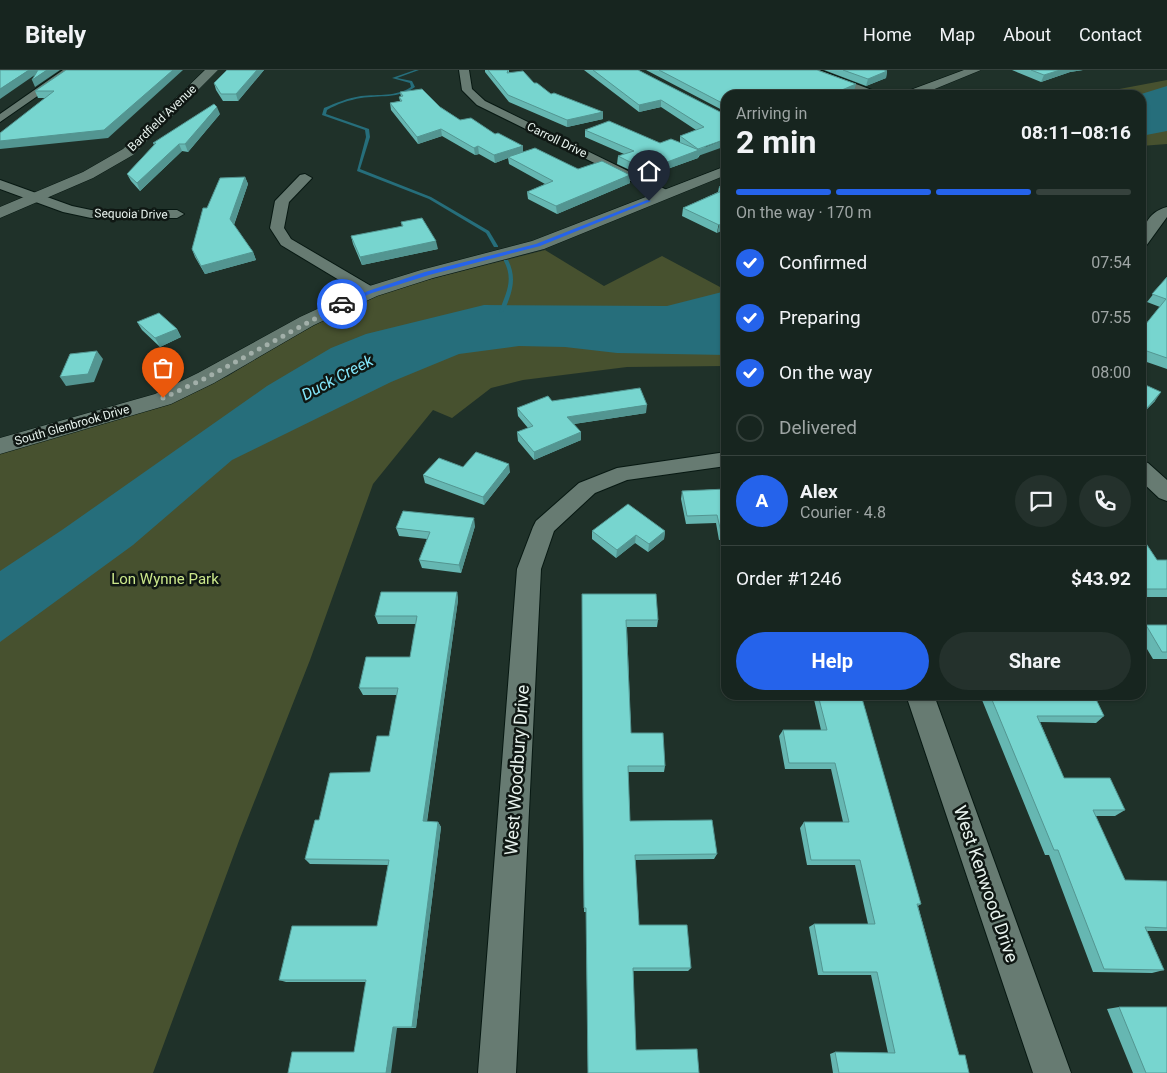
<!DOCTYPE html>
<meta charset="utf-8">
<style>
body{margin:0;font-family:Roboto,sans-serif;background:#24312c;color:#f1f3f6;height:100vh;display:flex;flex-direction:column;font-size:19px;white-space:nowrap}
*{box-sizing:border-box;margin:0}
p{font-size:16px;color:#9ea5a4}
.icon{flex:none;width:28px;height:28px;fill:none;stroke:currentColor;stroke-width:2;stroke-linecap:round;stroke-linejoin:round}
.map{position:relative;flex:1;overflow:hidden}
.side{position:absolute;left:721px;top:20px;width:425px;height:610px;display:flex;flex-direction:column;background:#17251f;border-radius:15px;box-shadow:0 1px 4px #0004,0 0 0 1px #36423d}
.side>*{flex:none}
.pin{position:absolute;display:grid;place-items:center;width:42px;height:42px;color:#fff;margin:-51px -21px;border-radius:50% 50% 50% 0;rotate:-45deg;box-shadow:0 0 5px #0007}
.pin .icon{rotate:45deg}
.courier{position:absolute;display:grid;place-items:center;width:50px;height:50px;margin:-25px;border:4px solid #2563eb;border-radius:50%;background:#fff;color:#222;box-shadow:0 1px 6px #0007}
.headline em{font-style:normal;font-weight:700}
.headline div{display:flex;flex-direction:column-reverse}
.headline{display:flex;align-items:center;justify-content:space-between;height:85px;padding:0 15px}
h1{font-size:32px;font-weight:700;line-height:38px}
.bar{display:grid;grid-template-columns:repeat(4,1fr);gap:8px 5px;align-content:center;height:60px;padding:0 15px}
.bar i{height:6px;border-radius:4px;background:#36423d}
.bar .on{background:#2563eb}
.bar p{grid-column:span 4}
.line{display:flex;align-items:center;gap:12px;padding:0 15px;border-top:1px solid #36423d}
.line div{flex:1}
.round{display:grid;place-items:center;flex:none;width:52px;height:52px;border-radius:26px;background:#24312c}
ol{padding:0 15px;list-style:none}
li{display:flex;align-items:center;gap:15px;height:55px}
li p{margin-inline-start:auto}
li .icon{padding:5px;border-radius:50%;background:#2563eb;color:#fff;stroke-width:4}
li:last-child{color:#9ea5a4}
li i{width:28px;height:28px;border:2px solid #36423d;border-radius:50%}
.action{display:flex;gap:10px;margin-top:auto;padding:10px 15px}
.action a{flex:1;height:58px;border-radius:30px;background:#2563eb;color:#fff;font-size:20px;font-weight:700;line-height:58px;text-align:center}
.action a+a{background:#24312c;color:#f1f3f6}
header{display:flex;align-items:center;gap:30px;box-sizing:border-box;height:70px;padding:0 25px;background:#17251f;border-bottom:1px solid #36423d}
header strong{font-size:24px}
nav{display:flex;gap:28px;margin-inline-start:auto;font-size:18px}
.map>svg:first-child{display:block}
.green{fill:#47512f}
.water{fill:#266e7b}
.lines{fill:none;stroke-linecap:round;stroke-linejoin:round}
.stream{fill:#266e7b;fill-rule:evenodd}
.minor-casing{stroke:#071812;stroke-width:2}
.tertiary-casing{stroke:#071812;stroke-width:1}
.minor{fill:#677b72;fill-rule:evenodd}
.tertiary{fill:#677b72;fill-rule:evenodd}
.wall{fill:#66b7b2}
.shaded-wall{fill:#539591}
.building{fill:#77d5cf;stroke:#539591}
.route{fill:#2563eb}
.done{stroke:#a2afa9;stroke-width:5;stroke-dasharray:0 9}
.labels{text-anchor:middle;stroke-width:5;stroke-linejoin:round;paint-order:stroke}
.far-street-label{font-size:12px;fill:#e8f3ee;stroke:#0f1713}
.park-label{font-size:15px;fill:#cbe78b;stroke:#0f1713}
.water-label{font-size:16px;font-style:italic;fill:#84e7fb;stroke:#0f1713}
.near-street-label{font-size:18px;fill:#e8f3ee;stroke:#0f1713}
</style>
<header>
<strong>Bitely</strong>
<nav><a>Home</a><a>Map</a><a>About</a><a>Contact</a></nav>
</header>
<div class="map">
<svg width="1167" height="1003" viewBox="0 0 1167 1003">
<rect width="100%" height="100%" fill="#1f3129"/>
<!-- green -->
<path class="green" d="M1167,10v64l-26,2v-51h-42l15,-5z
M545,180l59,36 58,-30 58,31 6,-4v83l-99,1 -104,13 -32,8 -39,30 -19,-8 -60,74 -63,176 -70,178 -87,235h-153v-620l164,-48 64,-29 57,-35 88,-47z"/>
<!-- water -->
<path class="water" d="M1167,16v45l-26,5v-41h-3z
M726,221v64l-109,-2 -52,-6 -46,-1 -60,8 -68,28 -159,78 -99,85 -133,97v-71l62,-41 205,-144 64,-38 35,-14 118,-29 183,1z"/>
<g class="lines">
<!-- stream -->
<path class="stream" d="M415,0h4l-22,8 15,3 3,6c-16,12 -36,8 -54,11 -12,2 -24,6 -34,12l-1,4 43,15 1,8 -10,32 71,28 58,34 9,15v1h-4l-8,-14 -57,-34 -72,-28 9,-34 -1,-7 -43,-15 2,-7c12,-5 24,-10 37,-12 18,-2 35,1 50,-9l-1,-4 -18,-5z
M504,190h4c7,14 6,25 1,39 -2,6 -4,11 -8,14l-2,-1c7,-19 15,-32 5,-51z"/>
<defs>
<path id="minor" d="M63,0h12l-75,52v-8z
M459,0h10l3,19 13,12 190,93 -7,4 -5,-1 -186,-92 -15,-15z
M804,0h15l66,25h-15z
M305,104l7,4 -23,24 -5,26 7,11 85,50 2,3 -2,3h-12l-83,-50 -11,-17 5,-27 25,-26z
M0,110l72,26 19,4h86l7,4 -7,4h-86l-28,-6 -63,-23z
M1167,137v10l-21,29 -5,1c0,-17 6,-35 26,-40z
M726,382v14l-99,14 -32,13 -41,38 -13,38 -25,504h-38l39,-504 16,-42 3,-6 43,-38 38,-15z
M1141,391l7,2 19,17v21l-8,-3 -18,-17z
M906,625h28l137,378h-38z"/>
<path id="tertiary" d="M205,0h13l-85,85 -40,23 -93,40v-11l83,-35 40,-23z
M964,0h17l-61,25h-17l2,-3z
M726,96v9l-182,74 -111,29 -56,18 -63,29 -100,58 -43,21 -171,50v-16l155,-44 43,-21 102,-56 63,-29 58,-18 111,-29z"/>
</defs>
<!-- minor casing -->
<use href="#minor" class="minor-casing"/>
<!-- tertiary casing -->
<use href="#tertiary" class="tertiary-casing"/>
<!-- minor -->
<use href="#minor" class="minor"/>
<!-- tertiary -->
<use href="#tertiary" class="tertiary"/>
</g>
<!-- wall -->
<path class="wall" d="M66,0l42,68 -62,-40h-8l-3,-7z
M227,0h37l-26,31h-15l-7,-11 -2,-7z
M485,0h24v2l25,11 17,11 52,25 -36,8 -58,-25 -24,-30z
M581,0h57l88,45 -28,43 -53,19 -28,-13 1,-8 6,-2 -39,-17v-7l75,13h20v-7l16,-6 -35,-23 -22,5 -55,-42z
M646,0h171l37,21 -128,4v17z
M824,0h60l3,1 -1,7 -20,8z
M1012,0h71l-13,2 -29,10z
M400,22l40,15 20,13 63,32 55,17 52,14 -73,31 -29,-15 -1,-7 18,-8 -36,-20 -1,-6 -13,5 -16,-9 -4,1 -33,-19 -24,8 -27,-34 -1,-7 10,-2 -1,-4h2z
M220,44l-32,38 -6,-1 -42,40 -9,-10 -4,-7 27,-29 -1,-2z
M245,107l3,7 -14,41 19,27 3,8 -51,14 -10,-17 -3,-8 15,-41z
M726,114l-9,49 -35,-17 1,-8 35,-16 1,-5z
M401,152l37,27 -76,16 -9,-21 -2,-8 51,-9z
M1167,207v92l-26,-9v-30l19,-23 -13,-5z
M137,252l40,7 4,8 -21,10 -18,-17z
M1141,313l14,18 -14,14z
M552,331l94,12 -72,11 7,8v8l-47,20 -16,-19 -1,-9 11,-4 -10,-12 -1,-8z
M463,397l47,5 -26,33 -59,-22 -2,-8z
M726,419v50l-7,1 -3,-17 -30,1 -5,-25 1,-8z
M475,456l-14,47 -39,-5 -3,-8 8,-21 -28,-3 -3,-8z
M592,461h73l-1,8 -16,13 -13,-9 -19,15 -24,-19z
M1141,466l16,24h10v37h-26z
M457,522l1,8 -31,222h11l3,5 -25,201h-19l-43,24 12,-70h-80l-7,-2 98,-54 11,-61 -78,-1 -5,-5 14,-39 51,-48 19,-36 8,-41h-34l-4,-7 51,-31 6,-33h-38l-3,-8z
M582,524l76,26 -1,7h-30l4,106 34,33 -1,6h-36l2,49 87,33 -3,5 -79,1 4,65 52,43 -3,3h-55l-45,102 -2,-161h-2l-1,-104z
M1146,555h21v34h-14l-12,-20v-10z
M813,625h48l60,209 -3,2 41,149 10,18h-136l-3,-19 5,-2 53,1 -17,-78h-53l-9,-48 5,-3h54l-13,-59h-48l-7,-37 4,-6h39l-12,-53h-46l-6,-33 4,-6h38z
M980,625h114l10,21 -8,7 -56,-1 24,56 61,32 -10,6h-20l30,64 42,1v50h-20l17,39 -12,3 -59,-1 -44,-117h-4z
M1119,937l48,66h-34l-26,-64z"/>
<!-- shaded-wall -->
<path class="shaded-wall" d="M29,0h13l-42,29v-10z
M47,0h13l-25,17 -3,-7z
M173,0h10l-75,68 -108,11v-8z
M257,0h7l-26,31 -2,-7z
M1060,0h23l-13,2 -29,10 3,-7z
M887,1l-1,7 -20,8 2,-7z
M856,14l-2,7 -10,4h-14z
M661,30v7l-22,5v-7z
M217,37l3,7 -32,38 -3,-8z
M603,42v7l-36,8v-7z
M441,59l1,7 -24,8 -1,-7z
M726,69v7l-28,10v2l-53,19 1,-7z
M179,74l3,7 -42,40 -3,-8z
M478,76l1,8 -4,1 -1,-7z
M523,76v7l-15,4v1l-13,5 -1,-8z
M630,105v8l-73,31 -1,-8z
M245,107l3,7 -15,43 -3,-8z
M726,152v7l-9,4 2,-8z
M436,171l2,8 -76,16 -2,-8z
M253,182l3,8 -51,14 -4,-8z
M177,259l4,8 -21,10 -5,-9z
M97,281l6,8 -9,23 -28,4 -6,-9z
M1161,322l-6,9 -14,14 6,-7z
M647,335l-1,8 -79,12v-8z
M581,362v8l-47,20v-8z
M509,394l1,8 -26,33 -1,-8z
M474,448l1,8 -14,47 -2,-8z
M665,461l-1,8 -16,13 1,-8z
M636,465l-1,8 -19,15 1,-8z
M457,522l1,8 -32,227 -3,-6z
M438,752l3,5 -25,201 -4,-1z
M393,957l4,1 -6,45h-5z"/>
<!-- building -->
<path class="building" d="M0,0h29l-29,19z
M38,0h9l-15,10z
M66,0h107l-69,60 -104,11v-8l54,-42h-19z
M227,0h30l-21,24h-15l-7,-11z
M488,0h20l-1,3 16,-2 11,12h3l14,11 3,-1 49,19 -36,8 -59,-25z
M593,0h45l88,45v24l-28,10 -18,-13 24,-9 -43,-27 -22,5z
M659,0h158l39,14 -26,11h-104v10z
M843,0h41l3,1 -19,8z
M1031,0h29l-16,5z
M422,19l18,18 20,13 11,-2 24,16 3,-1 25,13 -29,9 -16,-9 -4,2 -33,-19 -24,8 -27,-34 12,-2 -3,-4 4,-1 -3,-4z
M214,34l3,3 -32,37h-6l-42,39 -10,-9 29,-31h-3z
M609,51l51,22 11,-4 28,11 -53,20 -28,-14 16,-5 -49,-21z
M535,78l43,21 24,-8 28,14 -74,31 -29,-14 26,-11 -45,-24z
M245,107l-15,42 23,33 -52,14 -9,-17 11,-41h4l13,-30z
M726,114v38l-7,3 -36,-17 41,-18 -5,-3z
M422,148l14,23 -76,16 -9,-21 52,-10 -2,-4z
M1167,207v81l-26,-9v-19l25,-31 -14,-5z
M159,243l18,16 -22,9 -18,-16z
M97,281l-9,23 -28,3 10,-23z
M1141,313l20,9 -14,16 -6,-3z
M640,318l7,17 -80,12 14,15 -47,20 -17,-20 16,-6 -16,-18 31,-12 4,5z
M476,382l33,12 -26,33 -60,-22 16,-17 24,9z
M726,419v42l-5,1 -4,-17 -30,1 -5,-25z
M628,434l37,27 -16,13 -13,-9 -19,15 -25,-19z
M403,441l71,7 -15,47 -40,-5 11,-28 -34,-4z
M1141,466l16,24h10v29h-26z
M381,522h76l-34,229 15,1 -26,205h-19l-7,46h-98l4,-21h62l12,-72h-87l13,-54h85l12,-66 -84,-1 10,-39h4l11,-47 40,-1 7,-36h12l9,-48h-39l7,-31h44l7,-41h-42z
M582,524h74l2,26h-32l5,113h32l2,33h-37l2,55 82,-1 5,34 -82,1 4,70h48l4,43h-58l3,82 61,-1 2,24h-111l-2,-165h-2l-1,-105z
M1146,555h21v27h-5z
M818,625h43l60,209h-4l42,151h6l4,18h-130l-4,-21 60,1 -18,-81h-54l-9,-48h61l-15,-64h-49l-7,-38h45l-14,-59h-46l-6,-33h44z
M990,625h104l10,21h-67l27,62h46l15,32h-32l32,70 42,1v47l-22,-1 19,43 -60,-1 -46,-119h-4z
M1119,937h48v66h-21z"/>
<!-- route -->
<path class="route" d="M647,130l4,1 -111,45 -111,29 -57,18 -28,12 -5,-1 29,-13 57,-19 111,-28z"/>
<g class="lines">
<!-- done -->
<path class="done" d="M163,328l43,-20 136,-74"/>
</g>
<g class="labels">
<!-- far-street labels -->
<g class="far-street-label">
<text transform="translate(162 48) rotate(-44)" y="4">Bardfield Avenue</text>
<text transform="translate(557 70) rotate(26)" y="4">Carroll Drive</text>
<text transform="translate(131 144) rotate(1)" y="4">Sequoia Drive</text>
<text transform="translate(72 355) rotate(-16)" y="4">South Glenbrook Drive</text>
</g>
<!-- park labels -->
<g class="park-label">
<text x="165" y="514">Lon Wynne Park</text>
</g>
<!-- water labels -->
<g class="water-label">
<text transform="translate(337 307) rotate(-28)" y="6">Duck Creek</text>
</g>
<!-- near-street labels -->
<g class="near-street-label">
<text transform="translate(517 700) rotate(-86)" y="6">West Woodbury Drive</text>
<text transform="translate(986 814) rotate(71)" y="6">West Kenwood Drive</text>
</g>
</g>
</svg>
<div class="pin" style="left:163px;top:328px;background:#ea580c"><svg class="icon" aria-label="bag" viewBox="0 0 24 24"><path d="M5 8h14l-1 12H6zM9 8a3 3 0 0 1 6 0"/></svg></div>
<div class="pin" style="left:649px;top:131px;background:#1f2937"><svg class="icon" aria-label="home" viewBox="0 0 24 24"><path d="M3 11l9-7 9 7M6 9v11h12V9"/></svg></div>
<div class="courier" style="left:342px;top:234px"><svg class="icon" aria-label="car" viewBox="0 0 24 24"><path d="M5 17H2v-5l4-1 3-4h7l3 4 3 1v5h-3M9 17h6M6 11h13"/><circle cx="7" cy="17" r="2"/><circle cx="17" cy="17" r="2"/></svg></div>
<section class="side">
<div class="headline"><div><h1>2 min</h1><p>Arriving in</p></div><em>08:11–08:16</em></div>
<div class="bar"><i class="on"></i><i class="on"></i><i class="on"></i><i></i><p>On the way · 170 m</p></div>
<ol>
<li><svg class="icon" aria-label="check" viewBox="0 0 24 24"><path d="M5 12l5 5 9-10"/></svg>Confirmed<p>07:54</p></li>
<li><svg class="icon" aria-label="check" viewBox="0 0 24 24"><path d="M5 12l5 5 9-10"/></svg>Preparing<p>07:55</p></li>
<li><svg class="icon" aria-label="check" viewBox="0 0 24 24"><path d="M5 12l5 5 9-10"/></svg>On the way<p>08:00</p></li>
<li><i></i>Delivered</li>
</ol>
<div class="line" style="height:90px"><b class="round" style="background:#2563eb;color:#fff">A</b><div><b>Alex</b><p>Courier · 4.8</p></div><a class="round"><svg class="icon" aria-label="chat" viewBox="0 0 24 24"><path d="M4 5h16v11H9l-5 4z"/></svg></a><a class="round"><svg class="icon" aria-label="phone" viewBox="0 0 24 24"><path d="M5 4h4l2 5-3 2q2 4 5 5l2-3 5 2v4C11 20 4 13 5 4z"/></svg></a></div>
<div class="line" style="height:65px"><div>Order #1246</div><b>$43.92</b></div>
<div class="action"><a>Help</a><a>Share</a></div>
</section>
</div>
